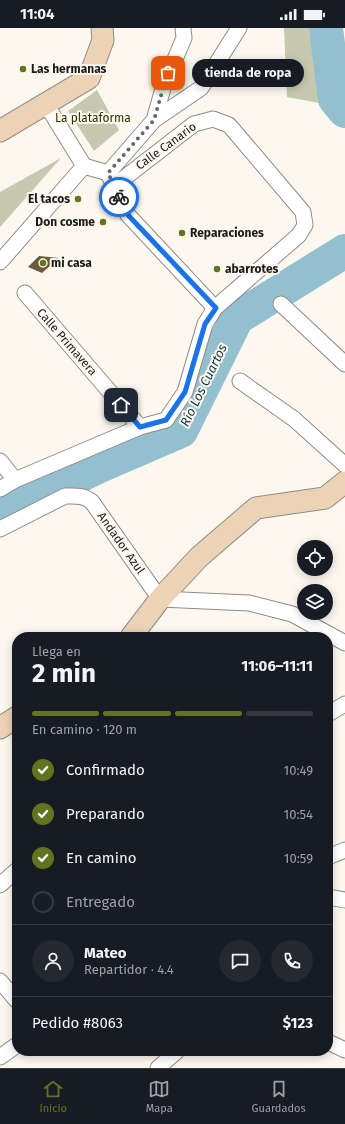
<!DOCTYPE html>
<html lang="es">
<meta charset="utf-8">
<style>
body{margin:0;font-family:"Fira Sans",sans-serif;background:#242831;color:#f1f3f6;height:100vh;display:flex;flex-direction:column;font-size:15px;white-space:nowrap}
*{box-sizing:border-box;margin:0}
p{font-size:13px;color:#9ea1a6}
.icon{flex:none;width:22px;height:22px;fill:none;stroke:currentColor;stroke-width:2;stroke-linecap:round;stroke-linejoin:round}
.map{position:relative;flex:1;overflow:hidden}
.details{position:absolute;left:12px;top:604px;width:321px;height:424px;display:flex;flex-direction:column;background:#171b24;border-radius:16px;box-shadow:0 2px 10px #0003}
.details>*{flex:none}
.buttons{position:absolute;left:297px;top:512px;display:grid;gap:8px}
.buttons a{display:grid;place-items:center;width:36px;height:36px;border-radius:50%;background:#171b24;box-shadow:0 2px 10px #0003;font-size:20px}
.pin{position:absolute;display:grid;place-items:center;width:34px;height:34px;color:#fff;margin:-17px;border-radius:8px;box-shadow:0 2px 6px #0006}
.courier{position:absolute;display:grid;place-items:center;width:40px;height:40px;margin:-20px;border:3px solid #1a73e8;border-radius:50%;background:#fff;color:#222;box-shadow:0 1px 5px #0007}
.bubble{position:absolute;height:28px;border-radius:14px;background:#171b24;box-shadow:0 2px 10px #0003;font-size:13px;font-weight:700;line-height:28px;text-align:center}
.headline em{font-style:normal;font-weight:700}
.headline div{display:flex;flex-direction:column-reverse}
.headline{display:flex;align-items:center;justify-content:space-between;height:68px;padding:0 20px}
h1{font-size:26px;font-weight:700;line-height:30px}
.bar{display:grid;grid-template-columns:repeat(4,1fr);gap:6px 4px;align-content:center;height:48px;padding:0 20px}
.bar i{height:5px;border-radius:3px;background:#363941}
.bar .current{background:#63731f}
.bar p{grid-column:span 4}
.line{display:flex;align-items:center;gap:10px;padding:0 20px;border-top:1px solid #363941}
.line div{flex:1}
.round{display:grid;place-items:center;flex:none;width:42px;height:42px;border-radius:21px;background:#242831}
ol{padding:0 20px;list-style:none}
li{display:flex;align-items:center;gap:12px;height:44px}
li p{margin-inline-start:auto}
li .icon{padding:4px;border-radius:50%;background:#63731f;color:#fff;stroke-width:4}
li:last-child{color:#9ea1a6}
li i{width:22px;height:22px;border:2px solid #363941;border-radius:50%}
.status{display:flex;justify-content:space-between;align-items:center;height:28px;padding:0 20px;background:#171b24;direction:ltr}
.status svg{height:11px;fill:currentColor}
.tabs{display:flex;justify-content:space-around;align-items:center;height:56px;border-top:1px solid #363941;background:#171b24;font-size:11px;color:#9ea1a6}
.tabs a{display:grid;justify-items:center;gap:2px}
.tabs .current{color:#63731f}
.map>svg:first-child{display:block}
.green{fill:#c6c9af}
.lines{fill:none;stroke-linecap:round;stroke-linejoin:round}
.river{stroke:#94bfcf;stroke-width:34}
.building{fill:#6b593a}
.street-casing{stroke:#908c85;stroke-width:17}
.secondary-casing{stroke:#908c85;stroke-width:23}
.street{stroke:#fff;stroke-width:15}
.secondary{stroke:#edd3b6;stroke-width:21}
.done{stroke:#6a6863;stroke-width:4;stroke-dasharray:0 7.2}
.route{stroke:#1a73e8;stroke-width:5}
.poi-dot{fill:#63731f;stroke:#fcf8f0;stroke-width:1.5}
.labels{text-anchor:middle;stroke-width:4;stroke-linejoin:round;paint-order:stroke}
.poi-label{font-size:12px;font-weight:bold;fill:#1c1a17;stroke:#fcf8f0;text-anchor:start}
.park-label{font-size:12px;fill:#303304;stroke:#fcf8f0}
.street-label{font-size:12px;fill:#1c1a17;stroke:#fcf8f0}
.water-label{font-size:13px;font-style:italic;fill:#0d3542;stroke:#fcf8f0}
</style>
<div class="status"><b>11:04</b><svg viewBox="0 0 49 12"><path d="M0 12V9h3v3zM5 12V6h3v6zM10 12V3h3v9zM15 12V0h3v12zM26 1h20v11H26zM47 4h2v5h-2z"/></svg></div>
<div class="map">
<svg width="345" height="1040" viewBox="0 0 345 1040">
<rect width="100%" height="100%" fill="#fcf8f0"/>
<!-- green -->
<path class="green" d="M284,0h33l2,34 10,43 -42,-8z
M97,62l22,40 -25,21 -26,-40z
M61,130l-61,69v-35z"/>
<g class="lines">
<!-- river -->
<path class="river" d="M326,0l9,71 10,12
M0,486l100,-48 81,-35 56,-113 108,-67"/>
</g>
<!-- building -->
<path class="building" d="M39,228l20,2 -17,15 -14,-6z"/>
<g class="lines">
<defs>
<path id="street" d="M46,76l38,62 24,7 20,42 87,93
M154,92l10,-35 20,-47 -1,-10
M108,145l46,-53 47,-32 38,-60
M0,234l84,-96
M25,265l115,134
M281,276l64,60
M240,353l54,38 51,46
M0,433l15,19
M0,461l15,-9 125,-53 26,-7 19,-28 20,-68 10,-16 84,-73 6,-10 -2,-13 -74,-87 -16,-6 -19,5 -80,62
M0,501l65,-33c11,0 19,-1 27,6l68,97 89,4 43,11 53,29
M328,686l17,-10
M328,829l17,-7
M0,857l17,-15
M328,869l17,3
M0,953l17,20
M328,1014l17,8
M0,1029l17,-12
M158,1040l19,-17"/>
<path id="secondary" d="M0,103l89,-53 14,-38 -1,-12
M131,609l29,-38 39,-42 57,-49 69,-10 20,-16
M0,700l17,-11"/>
</defs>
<!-- street casing -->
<use href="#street" class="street-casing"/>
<!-- secondary casing -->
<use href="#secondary" class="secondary-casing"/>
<!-- street -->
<use href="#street" class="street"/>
<!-- secondary -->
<use href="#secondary" class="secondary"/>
</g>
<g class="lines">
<!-- done -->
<path class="done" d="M119,169l-11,-24 46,-53 10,-35 4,-12"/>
<!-- route -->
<path class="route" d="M119,169l9,18 88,93 -11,16 -20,68 -19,28 -26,7 -19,-22"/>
</g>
<!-- markers -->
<g class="poi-dot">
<circle cx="23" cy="41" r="4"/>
<circle cx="78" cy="171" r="4"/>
<circle cx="103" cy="194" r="4"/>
<circle cx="182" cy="205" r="4"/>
<circle cx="43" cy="235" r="4"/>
<circle cx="217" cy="241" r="4"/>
</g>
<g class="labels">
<!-- poi labels -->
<g class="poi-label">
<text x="31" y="45">Las hermanas</text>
<text x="70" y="175" text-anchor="end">El tacos</text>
<text x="95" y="198" text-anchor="end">Don cosme</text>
<text x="190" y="209">Reparaciones</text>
<text x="51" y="239">mi casa</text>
<text x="225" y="245">abarrotes</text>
</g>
<!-- park labels -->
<g class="park-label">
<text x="93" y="94">La plataforma</text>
</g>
<!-- street labels -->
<g class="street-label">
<text transform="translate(166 118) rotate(-36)" y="4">Calle Canario</text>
<text transform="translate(67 314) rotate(49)" y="4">Calle Primavera</text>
<text transform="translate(121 515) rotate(55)" y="4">Andador Azul</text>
</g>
<!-- water labels -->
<g class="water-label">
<text transform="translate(203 357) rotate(-64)" y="5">Río Los Cuartos</text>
</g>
</g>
</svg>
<div class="buttons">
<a><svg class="icon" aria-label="locate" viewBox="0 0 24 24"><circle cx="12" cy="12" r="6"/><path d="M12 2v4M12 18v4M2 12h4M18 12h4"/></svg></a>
<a><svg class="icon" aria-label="layers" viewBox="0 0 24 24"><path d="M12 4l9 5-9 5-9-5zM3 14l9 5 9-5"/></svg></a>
</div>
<div class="pin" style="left:168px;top:45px;background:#ea580c"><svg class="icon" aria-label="bag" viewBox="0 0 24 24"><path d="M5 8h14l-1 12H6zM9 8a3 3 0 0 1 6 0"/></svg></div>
<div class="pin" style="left:121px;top:377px;background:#1f2937"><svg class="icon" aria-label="home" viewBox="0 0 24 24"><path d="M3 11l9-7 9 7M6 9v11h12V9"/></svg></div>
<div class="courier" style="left:119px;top:169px"><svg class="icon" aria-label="bike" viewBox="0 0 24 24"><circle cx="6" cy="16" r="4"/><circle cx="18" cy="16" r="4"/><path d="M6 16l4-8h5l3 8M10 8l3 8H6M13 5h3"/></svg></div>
<div class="bubble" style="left:192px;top:31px;width:112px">tienda de ropa</div>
<section class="details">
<div class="headline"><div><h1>2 min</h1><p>Llega en</p></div><em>11:06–11:11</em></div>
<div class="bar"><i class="current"></i><i class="current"></i><i class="current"></i><i></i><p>En camino · 120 m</p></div>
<ol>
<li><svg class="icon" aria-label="check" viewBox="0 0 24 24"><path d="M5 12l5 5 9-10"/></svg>Confirmado<p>10:49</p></li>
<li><svg class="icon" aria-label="check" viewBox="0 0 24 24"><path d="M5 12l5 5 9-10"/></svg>Preparando<p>10:54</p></li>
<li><svg class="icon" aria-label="check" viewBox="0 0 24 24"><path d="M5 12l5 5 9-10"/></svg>En camino<p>10:59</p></li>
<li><i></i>Entregado</li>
</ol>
<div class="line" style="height:72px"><a class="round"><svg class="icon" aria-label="person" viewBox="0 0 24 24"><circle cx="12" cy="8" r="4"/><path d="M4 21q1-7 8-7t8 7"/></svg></a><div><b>Mateo</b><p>Repartidor · 4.4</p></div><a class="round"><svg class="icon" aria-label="chat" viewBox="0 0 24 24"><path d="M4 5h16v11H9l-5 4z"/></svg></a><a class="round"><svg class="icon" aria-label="phone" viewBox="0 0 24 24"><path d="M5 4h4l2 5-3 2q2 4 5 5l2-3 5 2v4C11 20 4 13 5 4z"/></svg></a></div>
<div class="line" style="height:52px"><div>Pedido #8063</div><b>$123</b></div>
</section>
</div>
<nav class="tabs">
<a class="current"><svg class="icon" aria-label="home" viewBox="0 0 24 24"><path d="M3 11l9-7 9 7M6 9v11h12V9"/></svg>Inicio</a>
<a><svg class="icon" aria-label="map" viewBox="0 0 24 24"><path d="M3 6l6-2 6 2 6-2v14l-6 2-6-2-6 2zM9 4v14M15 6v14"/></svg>Mapa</a>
<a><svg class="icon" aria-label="saved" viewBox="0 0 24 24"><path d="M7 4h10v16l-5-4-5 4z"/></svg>Guardados</a>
</nav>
